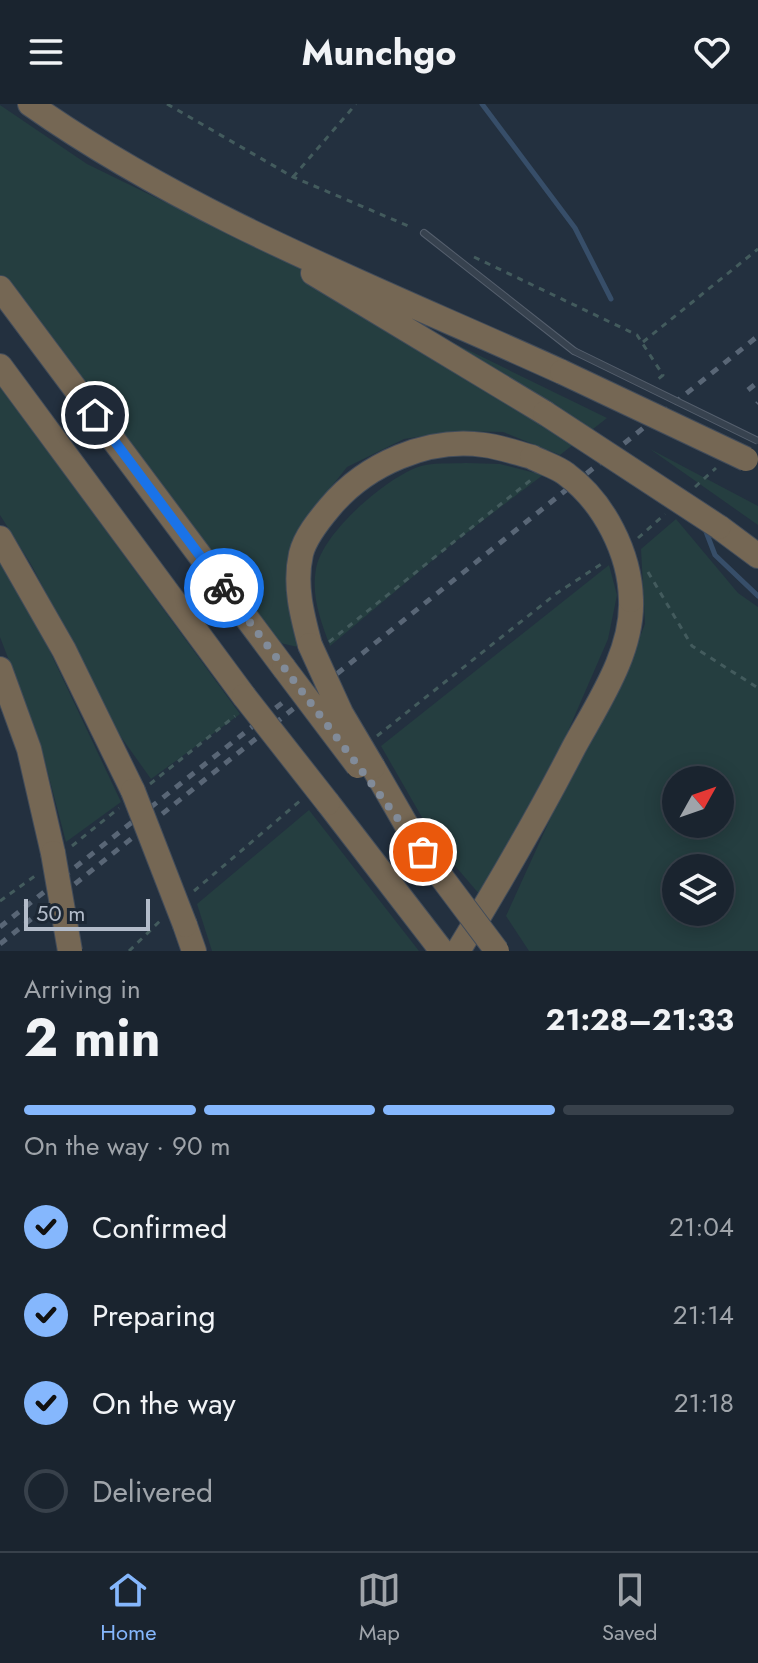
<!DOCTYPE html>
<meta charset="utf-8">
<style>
body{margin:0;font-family:Jost,sans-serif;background:#232c37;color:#f1f3f6;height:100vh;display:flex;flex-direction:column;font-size:30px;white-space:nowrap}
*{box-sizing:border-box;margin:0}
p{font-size:26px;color:#9fa4aa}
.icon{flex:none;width:44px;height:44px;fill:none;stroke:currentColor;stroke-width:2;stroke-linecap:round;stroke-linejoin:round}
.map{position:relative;height:847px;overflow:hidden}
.drawer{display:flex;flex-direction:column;background:#1a242f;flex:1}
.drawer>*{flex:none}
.needle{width:52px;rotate:50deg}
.controls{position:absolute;left:662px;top:662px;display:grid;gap:16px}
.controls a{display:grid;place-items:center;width:72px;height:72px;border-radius:50%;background:#1a242f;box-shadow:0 4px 20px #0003,0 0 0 2px #38414b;font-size:40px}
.scale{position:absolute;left:24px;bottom:20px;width:126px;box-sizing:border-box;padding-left:8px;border:4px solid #b3bcca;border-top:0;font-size:22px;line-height:28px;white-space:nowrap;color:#b3bcca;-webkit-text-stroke:6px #1c2734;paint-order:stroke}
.pin{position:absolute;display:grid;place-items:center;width:68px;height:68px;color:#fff;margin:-34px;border:4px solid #fff;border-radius:50%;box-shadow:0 2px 8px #0007}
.courier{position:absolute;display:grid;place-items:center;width:80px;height:80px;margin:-40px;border:6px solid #1a73e8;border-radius:50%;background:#fff;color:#222;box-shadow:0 2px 10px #0007}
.summary em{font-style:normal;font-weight:700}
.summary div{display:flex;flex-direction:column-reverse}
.summary{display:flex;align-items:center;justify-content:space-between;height:136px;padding:0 24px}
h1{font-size:52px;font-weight:700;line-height:60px}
.bar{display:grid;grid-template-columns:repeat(4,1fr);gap:12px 8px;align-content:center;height:96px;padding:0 24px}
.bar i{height:10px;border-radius:6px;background:#38414b}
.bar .active{background:#85b7fd}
.bar p{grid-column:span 4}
ol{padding:0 24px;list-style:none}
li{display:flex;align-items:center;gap:24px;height:88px}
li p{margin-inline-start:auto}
li .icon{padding:8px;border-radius:50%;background:#85b7fd;color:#111;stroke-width:4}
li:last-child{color:#9fa4aa}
li i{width:44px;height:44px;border:4px solid #38414b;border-radius:50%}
header{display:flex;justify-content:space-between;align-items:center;height:104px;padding:0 24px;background:#1a242f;font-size:36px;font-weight:700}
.dock{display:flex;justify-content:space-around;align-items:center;height:112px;border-top:2px solid #38414b;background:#1a242f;font-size:22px;color:#9fa4aa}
.dock a{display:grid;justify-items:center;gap:4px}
.dock .active{color:#85b7fd}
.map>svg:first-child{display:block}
.green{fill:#253e40;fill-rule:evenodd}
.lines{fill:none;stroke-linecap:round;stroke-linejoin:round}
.stream{stroke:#374e69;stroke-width:5}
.lane-casing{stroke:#555f6d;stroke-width:8}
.highway-casing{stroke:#424c5a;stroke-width:26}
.path{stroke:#435b5d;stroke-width:3;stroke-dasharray:6 6;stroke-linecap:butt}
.lane{stroke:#37424f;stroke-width:6}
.highway{stroke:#756754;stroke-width:24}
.rail{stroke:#596676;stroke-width:5;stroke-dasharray:8 8;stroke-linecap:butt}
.lane-bridge-casing{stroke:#555f6d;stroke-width:8;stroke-linecap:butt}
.highway-bridge-casing{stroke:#424c5a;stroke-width:26;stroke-linecap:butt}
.lane-bridge{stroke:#37424f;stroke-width:6}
.highway-bridge{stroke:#756754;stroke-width:24}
.done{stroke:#818b99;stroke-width:8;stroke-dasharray:0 14.4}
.route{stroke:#1a73e8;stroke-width:10}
</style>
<header><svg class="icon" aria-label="menu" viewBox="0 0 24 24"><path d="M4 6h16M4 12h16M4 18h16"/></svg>Munchgo<svg class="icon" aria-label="heart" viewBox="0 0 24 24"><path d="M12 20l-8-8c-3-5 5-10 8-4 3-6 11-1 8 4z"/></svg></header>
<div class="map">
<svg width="758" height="847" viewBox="0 0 758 847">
<rect width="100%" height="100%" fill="#23303f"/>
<!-- green -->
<path class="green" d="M0,1l87,59 520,254 -47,37 -57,-23 -47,-1 -52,8 -57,28 -46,58 -14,38 1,33 10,51 -18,-4 -21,-22 -259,-344z
M0,282l240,328 -89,65 -35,-49 -84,-164 -32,-51z
M650,345l108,57v19z
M466,359l34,1 43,11 -91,69 -122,102c-9,-25 -19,-49 -14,-77 6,-36 69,-90 102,-102 13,-5 34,-3 48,-4z
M676,415l62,74 20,14v344h-229l-23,-35 56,-123 53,-94 30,-75 -4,-75zM676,676h44v44h-44zM676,764h44v44h-44z
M0,458l45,79 76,161 -55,40 -27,-103 -39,-102z
M609,461l8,30 -9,44 -43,99 -85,157 -41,-48 -58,-101z
M309,706l110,141h-207l-15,-47z"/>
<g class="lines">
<!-- stream -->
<path class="stream" d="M482,0l93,124 36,71
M705,425l10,26 43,41"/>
<defs>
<path id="lane" d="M424,129l150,118"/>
<path id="highway" d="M30,0c162,114 352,186 532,268
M313,169l232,140
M0,184l284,380
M0,262l244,330
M719,423l39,29
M0,434l64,112 69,141
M310,541c-8,-30 -16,-60 -9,-91 4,-17 18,-34 29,-47 36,-43 98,-70 154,-62 16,2 33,8 48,12
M0,565l29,80 24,104
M373,663l49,85
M328,699l114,148
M185,821l9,26
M458,847c41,-67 80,-134 116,-204 24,-44 59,-95 57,-147"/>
</defs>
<!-- lane casing -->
<use href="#lane" class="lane-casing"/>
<!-- highway casing -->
<use href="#highway" class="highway-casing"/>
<!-- path -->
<path class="path" d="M167,0l126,73 120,51
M293,73l63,-73
M474,153l163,78 26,40 -6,5
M643,238l115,-93
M695,383l21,-19
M638,434l27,-24
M648,468l44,74 66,42
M329,538l203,-163
M377,632l180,-143 46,-30
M150,680l85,-68
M72,742l47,-38
M194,787l107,-91
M0,797l35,-25
M129,847l32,-31"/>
<!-- lane -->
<use href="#lane" class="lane"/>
<!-- highway -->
<use href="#highway" class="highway"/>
<!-- rail -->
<path class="rail" d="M748,286l10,-8
M757,300l1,-1
M0,823l282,-224
M0,840l758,-608"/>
<defs>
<path id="lane-bridge" d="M574,247l184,90"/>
<path id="highway-bridge" d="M562,268l184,87
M545,309l174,114
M532,353c11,6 25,10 34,17 38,28 64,79 65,126
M310,541l31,68 32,54
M284,564l74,98
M244,592l84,107
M133,687l52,134
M410,731l87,116
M53,749l17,98"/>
</defs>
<!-- lane-bridge casing -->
<use href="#lane-bridge" class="lane-bridge-casing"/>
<!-- highway-bridge casing -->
<use href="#highway-bridge" class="highway-bridge-casing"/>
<!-- lane-bridge -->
<use href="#lane-bridge" class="lane-bridge"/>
<!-- highway-bridge -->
<use href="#highway-bridge" class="highway-bridge"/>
</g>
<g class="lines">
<!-- done -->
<path class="done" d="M224,484l199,264"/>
<!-- route -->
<path class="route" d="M95,311l129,173"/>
</g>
</svg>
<div class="controls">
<a><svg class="needle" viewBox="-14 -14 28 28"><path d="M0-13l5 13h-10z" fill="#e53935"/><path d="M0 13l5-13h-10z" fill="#9fa4aa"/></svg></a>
<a><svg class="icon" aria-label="layers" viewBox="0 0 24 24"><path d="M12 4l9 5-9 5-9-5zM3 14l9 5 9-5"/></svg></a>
</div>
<div class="scale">50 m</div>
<div class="pin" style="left:423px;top:748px;background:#ea580c"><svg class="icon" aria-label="bag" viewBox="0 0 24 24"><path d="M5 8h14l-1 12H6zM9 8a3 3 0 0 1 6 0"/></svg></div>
<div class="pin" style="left:95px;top:311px;background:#1f2937"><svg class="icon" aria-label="home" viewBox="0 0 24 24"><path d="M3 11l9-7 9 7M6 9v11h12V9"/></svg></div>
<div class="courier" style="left:224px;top:484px"><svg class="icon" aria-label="bike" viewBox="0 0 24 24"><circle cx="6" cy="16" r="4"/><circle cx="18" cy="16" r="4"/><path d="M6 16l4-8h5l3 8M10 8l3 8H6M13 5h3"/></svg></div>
</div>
<section class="drawer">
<div class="summary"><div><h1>2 min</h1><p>Arriving in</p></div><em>21:28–21:33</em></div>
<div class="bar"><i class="active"></i><i class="active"></i><i class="active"></i><i></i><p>On the way · 90 m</p></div>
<ol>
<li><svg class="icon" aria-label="check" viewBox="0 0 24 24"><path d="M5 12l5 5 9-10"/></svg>Confirmed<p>21:04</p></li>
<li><svg class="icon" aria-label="check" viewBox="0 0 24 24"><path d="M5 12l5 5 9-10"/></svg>Preparing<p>21:14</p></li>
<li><svg class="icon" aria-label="check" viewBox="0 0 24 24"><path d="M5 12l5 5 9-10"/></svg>On the way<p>21:18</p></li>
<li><i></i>Delivered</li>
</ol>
</section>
<nav class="dock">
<a class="active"><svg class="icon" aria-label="home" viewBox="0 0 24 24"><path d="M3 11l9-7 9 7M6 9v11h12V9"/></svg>Home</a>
<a><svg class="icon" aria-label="map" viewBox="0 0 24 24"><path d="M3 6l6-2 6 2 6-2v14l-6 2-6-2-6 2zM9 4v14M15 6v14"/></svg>Map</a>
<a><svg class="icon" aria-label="saved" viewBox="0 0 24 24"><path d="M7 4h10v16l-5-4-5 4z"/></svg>Saved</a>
</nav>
